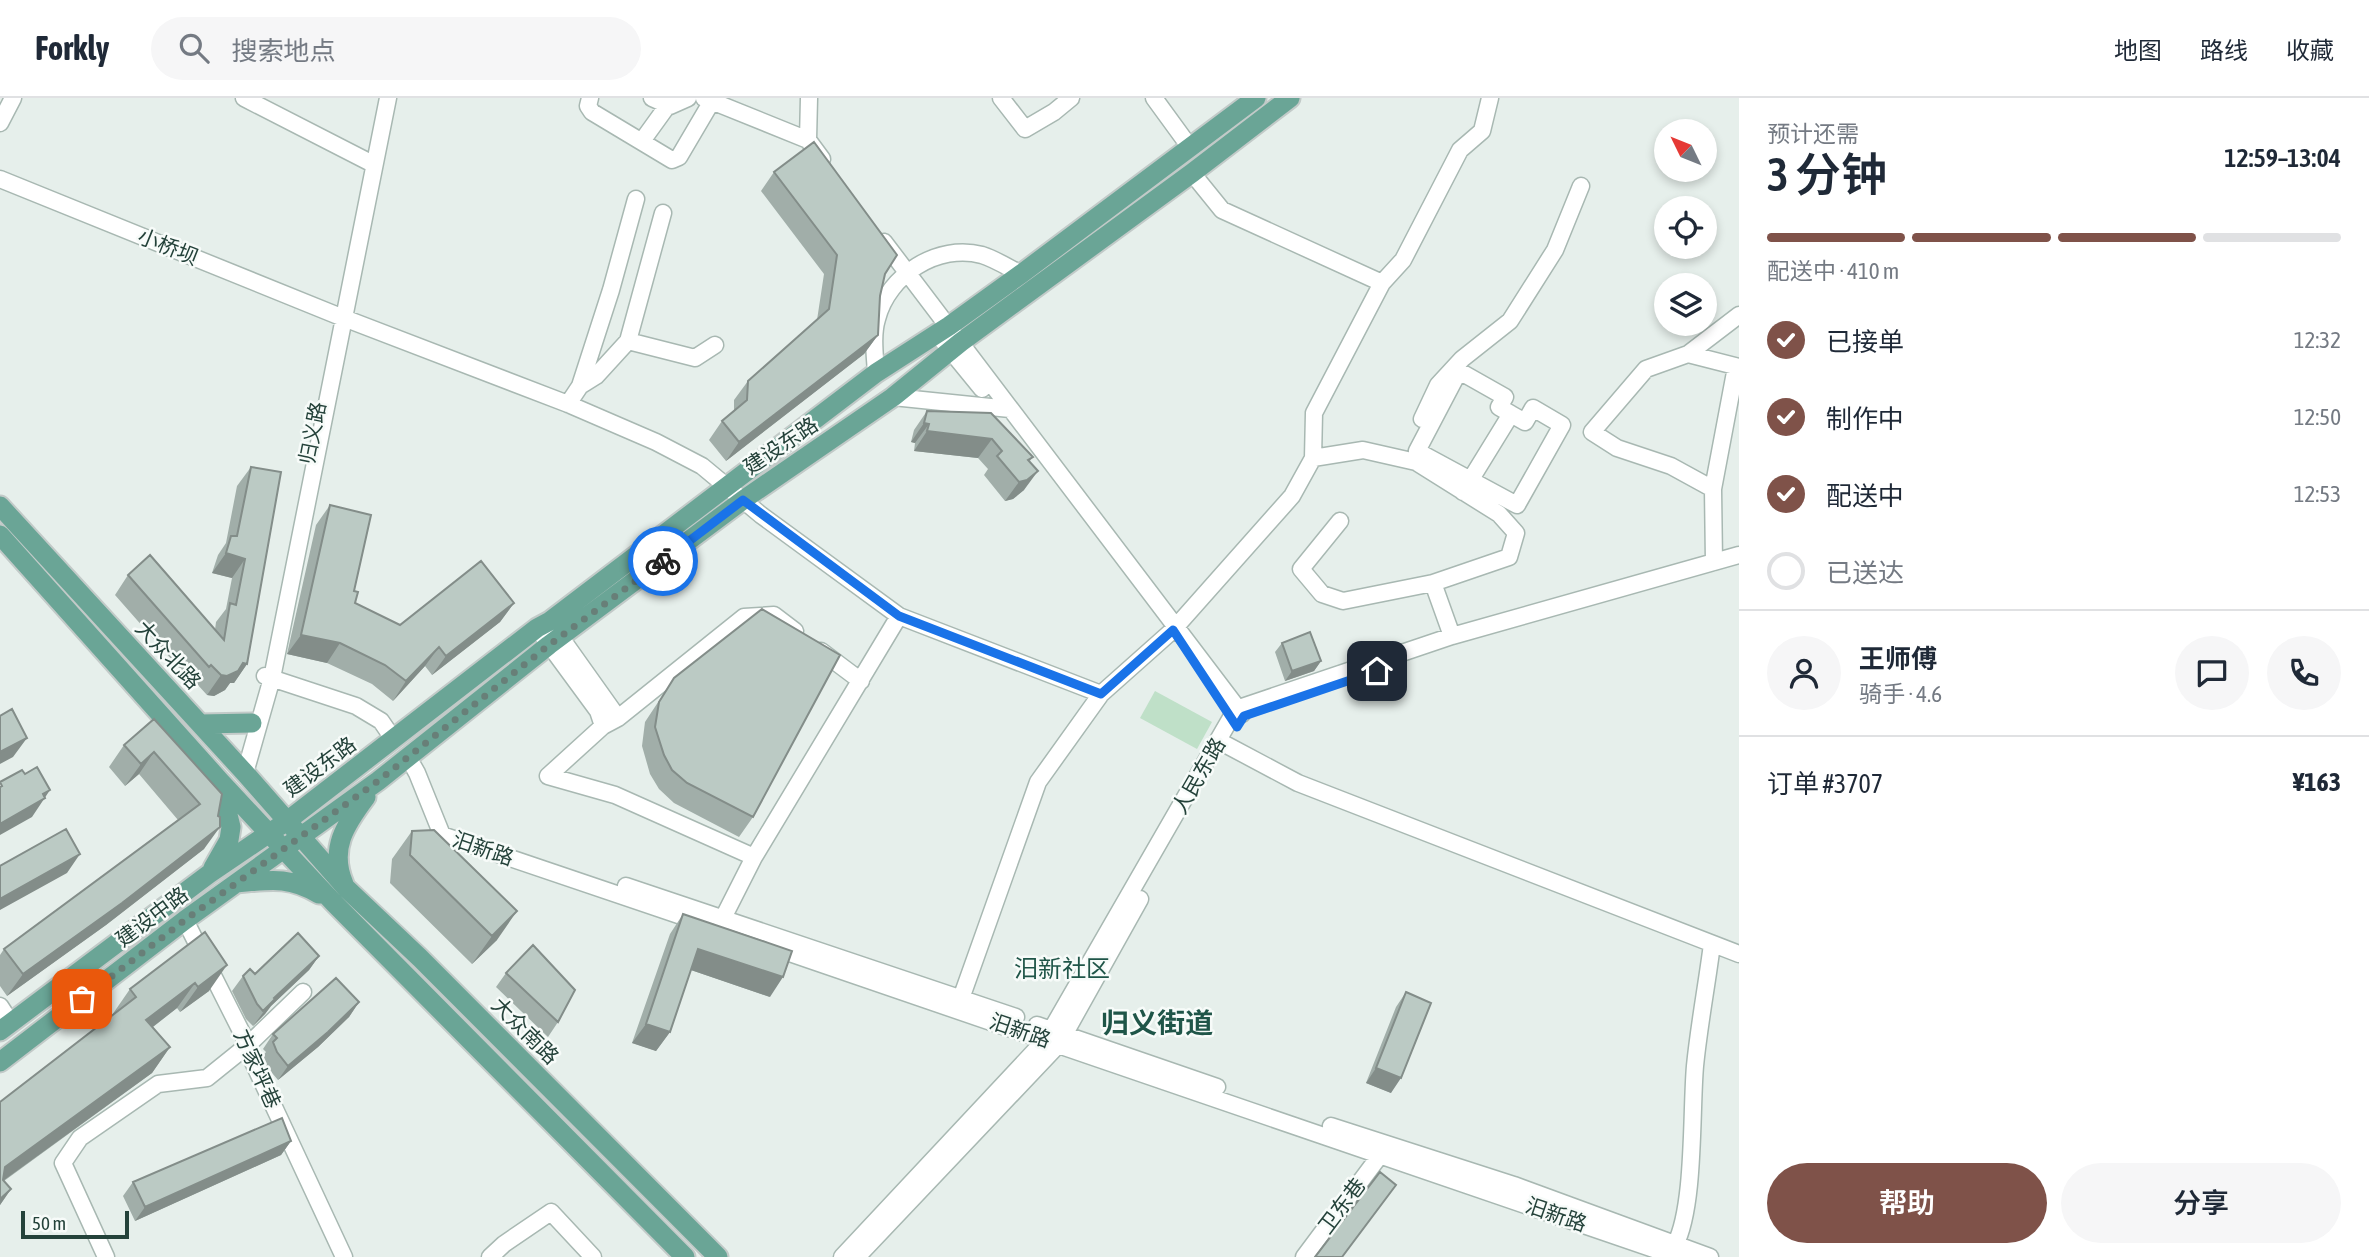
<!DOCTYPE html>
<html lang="zh">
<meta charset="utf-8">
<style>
body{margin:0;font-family:"Asap Condensed","Noto Sans SC",sans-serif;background:#f6f6f7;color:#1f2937;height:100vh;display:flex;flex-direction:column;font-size:26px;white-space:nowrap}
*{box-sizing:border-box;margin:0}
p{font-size:23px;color:#747a83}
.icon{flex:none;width:38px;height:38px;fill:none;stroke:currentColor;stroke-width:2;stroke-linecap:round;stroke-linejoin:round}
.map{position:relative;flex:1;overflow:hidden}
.side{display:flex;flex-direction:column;background:#fff;width:630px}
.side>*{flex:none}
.needle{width:46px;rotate:313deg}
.fabs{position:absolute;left:1654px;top:21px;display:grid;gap:14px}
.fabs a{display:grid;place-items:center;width:63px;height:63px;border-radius:50%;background:#fff;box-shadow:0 4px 10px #0003;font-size:35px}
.scale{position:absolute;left:21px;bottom:18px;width:108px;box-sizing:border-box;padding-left:7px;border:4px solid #24423a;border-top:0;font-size:19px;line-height:24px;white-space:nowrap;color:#24423a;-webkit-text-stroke:5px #f7fbf9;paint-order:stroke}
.pin{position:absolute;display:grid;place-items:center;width:60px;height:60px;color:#fff;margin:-30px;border-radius:14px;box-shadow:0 4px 10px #0006}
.courier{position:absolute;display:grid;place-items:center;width:70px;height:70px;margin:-35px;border:5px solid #1a73e8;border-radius:50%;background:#fff;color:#222;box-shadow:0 2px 9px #0007}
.overview em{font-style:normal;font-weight:600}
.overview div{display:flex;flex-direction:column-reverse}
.overview{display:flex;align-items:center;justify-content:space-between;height:119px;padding:0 28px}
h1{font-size:46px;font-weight:600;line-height:52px}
.bar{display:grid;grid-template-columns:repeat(4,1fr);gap:10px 7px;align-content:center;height:84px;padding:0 28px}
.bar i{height:9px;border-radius:5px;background:#e0e1e3}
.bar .current{background:#7f5249}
.bar p{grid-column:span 4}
.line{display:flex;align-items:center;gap:18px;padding:0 28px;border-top:2px solid #e0e1e3}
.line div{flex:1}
.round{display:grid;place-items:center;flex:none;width:74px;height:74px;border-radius:37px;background:#f6f6f7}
ol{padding:0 28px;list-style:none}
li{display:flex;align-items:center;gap:21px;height:77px}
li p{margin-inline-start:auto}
li .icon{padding:7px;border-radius:50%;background:#7f5249;color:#fff;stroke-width:4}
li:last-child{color:#747a83}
li i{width:38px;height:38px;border:4px solid #e0e1e3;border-radius:50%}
.cta{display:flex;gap:14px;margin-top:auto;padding:14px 28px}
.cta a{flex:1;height:80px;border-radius:42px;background:#7f5249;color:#fff;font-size:28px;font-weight:600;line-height:80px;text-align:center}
.cta a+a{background:#f6f6f7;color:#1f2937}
header{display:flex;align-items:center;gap:42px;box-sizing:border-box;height:98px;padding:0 35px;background:#fff;border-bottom:2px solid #e0e1e3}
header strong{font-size:33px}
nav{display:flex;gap:38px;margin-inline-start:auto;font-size:24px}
.search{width:490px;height:63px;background:#f6f6f7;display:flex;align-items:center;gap:18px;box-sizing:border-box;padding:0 24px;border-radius:38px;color:#747a83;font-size:26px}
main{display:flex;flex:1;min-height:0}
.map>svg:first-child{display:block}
.green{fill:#bfe0c8}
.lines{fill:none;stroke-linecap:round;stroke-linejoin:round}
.minor-casing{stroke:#a8b8b2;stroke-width:19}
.major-casing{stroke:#c2cac8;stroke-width:23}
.minor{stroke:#fff;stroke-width:16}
.major{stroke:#6aa596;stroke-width:19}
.wall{fill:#a1aea9}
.shaded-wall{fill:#838d89}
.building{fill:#bbcac4;stroke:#838d89;stroke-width:2}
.done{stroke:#687f78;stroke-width:7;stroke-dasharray:0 12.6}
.route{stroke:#1a73e8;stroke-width:9}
.labels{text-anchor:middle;stroke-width:5;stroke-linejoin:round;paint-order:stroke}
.street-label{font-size:21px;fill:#24423a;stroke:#f7fbf9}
.quarter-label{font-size:24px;fill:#1f5548;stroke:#f7fbf9}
.district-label{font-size:28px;font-weight:bold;fill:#1f5548;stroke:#f7fbf9}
</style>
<header>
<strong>Forkly</strong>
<div class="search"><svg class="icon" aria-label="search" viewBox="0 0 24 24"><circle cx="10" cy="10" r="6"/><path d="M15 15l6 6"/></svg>搜索地点</div>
<nav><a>地图</a><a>路线</a><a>收藏</a></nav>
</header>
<main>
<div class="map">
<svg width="1739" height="1159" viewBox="0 0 1739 1159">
<rect width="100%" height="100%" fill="#e6efeb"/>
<!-- green -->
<path class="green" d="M1155,593l57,31 -15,27 -57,-31z"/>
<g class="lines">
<defs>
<path id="minor" d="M244,0l125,64
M590,0l-2,8 4,6 80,48 7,-3 33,-56
M652,0l18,8 18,-8
M704,0l104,42 14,19
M1001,0l24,31 29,-17 17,-14
M1154,0l35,48
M0,25l13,-25
M808,42l1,-42
M642,43l26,-36
M1192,75l30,37 160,73
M0,81l336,136 232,89 88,38 46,24 59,49 138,101 202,78
M884,144l358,472
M937,236l45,55
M628,243l67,17 20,-13
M1688,256l51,13
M876,275c-1,-17 -4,-38 1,-54 11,-44 61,-76 105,-64 13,4 27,13 39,19
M580,288l16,-10 32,-35 35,-128
M893,299l117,12
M568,306l12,-18 31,-96 25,-91
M1422,321l16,-34 24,-26 48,-38 45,-71 26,-64
M1313,360l50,-8 53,12 83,52 17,19 -7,24 -76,26 -90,18 -21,-7 -21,-25 39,-48
M1713,391l-42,-23 -54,-18 -25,-16 54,-63 42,-15 51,-39
M1463,394l48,-78 -12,-7 6,-10 -46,-26 -42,80 100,54 45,-80 -29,-17 -8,14 -14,-8
M1714,464l-1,-73 23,-122
M1433,485l19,53
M537,530l61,83 5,15
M554,530l64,90
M821,553l40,30
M265,578l91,30 25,15 13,19
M1219,643l79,42 441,171
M408,659l9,16 25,62 260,88
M245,675l27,-95 116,-580
M754,759l-139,-62 -67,-19 55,-50 15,-8 126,-101 30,-2 21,16
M626,788l390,131
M185,822l63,125 5,17 91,195
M719,828l35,-69 145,-241
M772,849l905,310
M0,908l11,17
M958,909l80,-225 63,-88 72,-64 119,-134 21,-38 1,-45 68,-130 21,-23 57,-110 22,-19 8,-33
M1037,927l180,62
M1331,1028l183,59 196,72
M1675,1147c20,-38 16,-133 20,-179 4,-41 12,-82 17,-122
M106,1159l-43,-94 17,-25 78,-54 49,-6 41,-33 55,-53
M490,1159l14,-13 47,-32 42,45
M842,1159l204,-218 190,-330 216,-73 287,-81
M857,1159l202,-213 81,-145
M1304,1159l77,-103"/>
<path id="major" d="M0,408l245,267 101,115 74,70 298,299
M0,437l220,246 113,121 352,355
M200,626l52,-1
M213,770l16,-28 2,-13 -11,-45
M237,785c33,-3 52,-7 82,11
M344,786c-15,-35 1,-59 22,-87
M0,933l209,-157 78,-53 250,-193 13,-7 326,-248 73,-47 72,-52 235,-176
M0,964l185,-142 193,-139 171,-136 194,-145 150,-103 68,-55 231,-169 98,-75"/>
</defs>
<!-- minor casing -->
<use href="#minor" class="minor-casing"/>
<!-- major casing -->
<use href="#major" class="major-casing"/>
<!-- minor -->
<use href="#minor" class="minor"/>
<!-- major -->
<use href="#major" class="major"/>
</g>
<!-- wall -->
<path class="wall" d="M774,74l111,102 -5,22 -2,39 -14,19 -138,107 -17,-21 13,-19 12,-10v-11l14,-19 69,-61 7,-46 -63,-83z
M927,313l106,46 -4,5 -5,28 -11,9 -8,2 -21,-26 4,-6 -10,-11 -64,-7 1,-8 -4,-1 3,-12z
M251,369l-4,197 -13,19h-4l-5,7 -11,6 -7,-1 -10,-11 -2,2 -80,-91 13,-20 87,55 1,-8 10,-13 6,-31 -20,-5 6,-18 8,-12 11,-57z
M330,407l24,86 1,12 45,22 114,-22 -14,19 -68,53 -7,-9 -32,35 -21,-17 -45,-21 -40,-9 29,-129z
M1282,545l39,18 -7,10 -29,10 -10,-29z
M674,580l79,139 -14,20 -65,-34 -15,-14 -9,-15 -8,-28 3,-24z
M154,621l68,75 -18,55 -98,76 -99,71 -7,-10v-31l4,-6 174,-129 -39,-46 -14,12 -16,-19 15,-22z
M412,733l85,109 -25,24 -82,-81 2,-24z
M683,816l87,83 -79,-27 -21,62 -14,19 -24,-8 38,-109z
M205,834l4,59 -29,21 -3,-4 -24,19 17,20 -18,26 -148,108 7,8 -11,16v-103l112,-87 18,-26z
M319,858l-10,14 -38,36 -6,8 -12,12 -7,-7 -14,-28 11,-15 12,-2z
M506,875l52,49 -10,15 -52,-50z
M1406,894l-15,101 -25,-10 30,-76z
M359,904l-10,15 -31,30 -40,33 -11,-13 -5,-10 4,-5 -3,-3 10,-15z
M291,1043l-10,14 -146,66 -12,-25 10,-14z"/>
<!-- shaded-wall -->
<path class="shaded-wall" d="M878,237l-14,19 -138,107 13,-19z
M924,325l5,1 -14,19 -4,-1z
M927,333l65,8 -14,19 -64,-7z
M1038,373l-14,19 -11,9 -8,2 14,-19z
M226,455l19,6 -13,19 -20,-5z
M514,505l-14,19 -68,53 14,-19z
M301,537l39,8 -13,20 -40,-9z
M439,549l-14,19 -32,35 13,-20z
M1321,563l-7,10 -29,10 7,-10z
M243,565l4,1 -13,19h-4l-5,7 -11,6 -7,-1 14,-20z
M27,640l-14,19 -13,7v-12z
M154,654l-15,22 -14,12 16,-22z
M50,692l-18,27 -32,18v-11z
M220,729l-16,22 -98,76 -99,71 16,-22z
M80,756l-13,19 -67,37v-11z
M517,813l-20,29 -25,24 20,-28z
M698,851l85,28 -13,20 -85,-29z
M319,858l-10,14 -38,36 -6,8 -12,12 21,-28z
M227,867l-18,26 -29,21 18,-25z
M195,885l-18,25 -49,38 18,-26z
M359,904l-10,15 -31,30 -40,33 10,-14z
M646,926l24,8 -14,19 -24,-8z
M170,949l-18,26 -152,110 5,-16z
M1376,970l25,10 -10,15 -25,-10z
M291,1043l-10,14 -146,66 10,-14z
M11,1091l-11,16v-6z"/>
<!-- building -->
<path class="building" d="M814,44l83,113 -12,19 -5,22 -2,39 -139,107 -17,-21 25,-21 1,-19 81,-72 8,-54 -63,-83z
M927,313l64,2 42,44 -5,3 10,11 -11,9 -8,2 -22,-26 5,-5 -10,-12 -65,-8 2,-7 -5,-1z
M251,369l30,5 -34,192 -4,-1 -5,8 -11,5 -6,-1 -10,-10 -2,2 -81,-92 22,-20 74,85 6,-37 6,2 9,-46 -19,-6 5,-17h6z
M330,407l41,10 -17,76 4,1 -3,11 45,22 81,-64 33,42 -68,53 -7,-9 -33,34 -21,-16 -45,-22 -39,-8z
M762,511l78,46 -87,162 -66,-34 -15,-13 -8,-15 -9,-28 4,-25 15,-24z
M1310,534l11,29 -29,10 -10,-28z
M12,611l15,29 -27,14v-36z
M154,621l68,75 -4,22 2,1v10l-98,76 -99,71 -19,-25 196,-145 -46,-52 -13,12 -17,-19z
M37,669l13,23 -7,4 2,4 -45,26v-37l2,-1 -2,-4 22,-12 3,4z
M66,731l14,25 -80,45v-33z
M434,732l83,81 -25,25 -82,-81 2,-24z
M683,816l109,37 -9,26 -85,-28 -28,83 -24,-8z
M205,834l22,33 -29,22 -3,-4 -49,37 24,27 -165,120 -2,13 8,9 -11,10v-97l136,-105 -6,-8z
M298,835l21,23 -45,42 1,1 -12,12 -6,-7 -14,-28 7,-7 5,5z
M533,847l42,45 -17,32 -52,-49z
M336,880l23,24 -31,30 -40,34 -11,-14 -4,-10 4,-4 -4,-4z
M1406,894l25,11 -30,75 -25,-10z
M282,1020l9,23 -146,66 -12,-25z
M1380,1074l16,13 -54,72h-27z"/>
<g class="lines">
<!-- done -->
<path class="done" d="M82,901l103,-79 193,-139 171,-136 114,-84"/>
<!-- route -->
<path class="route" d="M663,463l80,-61 156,116 202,78 72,-64 64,97 7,-11 133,-45"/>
</g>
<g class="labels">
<!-- street labels -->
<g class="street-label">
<text transform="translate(168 149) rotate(22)" y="7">小桥坝</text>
<text transform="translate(313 335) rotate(-79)" y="7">归义路</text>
<text transform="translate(781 348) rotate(-34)" y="7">建设东路</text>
<text transform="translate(168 557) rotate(47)" y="7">大众北路</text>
<text transform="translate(320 669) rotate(-37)" y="7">建设东路</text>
<text transform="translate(1199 678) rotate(-60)" y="7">人民东路</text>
<text transform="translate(483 751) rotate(19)" y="7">汨新路</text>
<text transform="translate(152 819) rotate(-37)" y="7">建设中路</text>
<text transform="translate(525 933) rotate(45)" y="7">大众南路</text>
<text transform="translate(1020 933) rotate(19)" y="7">汨新路</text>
<text transform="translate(257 971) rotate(66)" y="7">方家坪巷</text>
<text transform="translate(1342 1108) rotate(-53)" y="7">卫东巷</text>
<text transform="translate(1556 1117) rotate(19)" y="7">汨新路</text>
</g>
<!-- quarter labels -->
<g class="quarter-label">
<text x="1062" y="879">汨新社区</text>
</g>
<!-- district labels -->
<g class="district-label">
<text x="1157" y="935">归义街道</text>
</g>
</g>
</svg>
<div class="fabs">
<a><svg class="needle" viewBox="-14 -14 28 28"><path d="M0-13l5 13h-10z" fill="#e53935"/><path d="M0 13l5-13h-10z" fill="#747a83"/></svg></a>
<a><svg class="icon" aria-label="locate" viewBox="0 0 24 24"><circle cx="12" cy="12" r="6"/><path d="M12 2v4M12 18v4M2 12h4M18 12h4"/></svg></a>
<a><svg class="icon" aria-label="layers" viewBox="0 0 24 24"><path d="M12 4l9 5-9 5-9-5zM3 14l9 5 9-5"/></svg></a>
</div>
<div class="scale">50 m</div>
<div class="pin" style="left:82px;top:901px;background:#ea580c"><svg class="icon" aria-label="bag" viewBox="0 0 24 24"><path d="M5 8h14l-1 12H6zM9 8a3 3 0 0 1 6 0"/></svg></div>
<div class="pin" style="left:1377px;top:573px;background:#1f2937"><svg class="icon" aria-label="home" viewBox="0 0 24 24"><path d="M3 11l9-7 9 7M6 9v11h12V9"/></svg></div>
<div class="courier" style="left:663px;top:463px"><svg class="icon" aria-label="bike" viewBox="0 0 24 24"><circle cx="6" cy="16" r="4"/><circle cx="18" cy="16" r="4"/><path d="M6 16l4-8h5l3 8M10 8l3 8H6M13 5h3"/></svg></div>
</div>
<section class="side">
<div class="overview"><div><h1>3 分钟</h1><p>预计还需</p></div><em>12:59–13:04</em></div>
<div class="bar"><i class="current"></i><i class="current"></i><i class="current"></i><i></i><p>配送中 · 410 m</p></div>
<ol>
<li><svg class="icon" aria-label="check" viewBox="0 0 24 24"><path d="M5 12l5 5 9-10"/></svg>已接单<p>12:32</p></li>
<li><svg class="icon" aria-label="check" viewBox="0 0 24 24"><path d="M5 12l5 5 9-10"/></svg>制作中<p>12:50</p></li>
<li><svg class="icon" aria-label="check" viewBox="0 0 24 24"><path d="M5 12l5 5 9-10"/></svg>配送中<p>12:53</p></li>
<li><i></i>已送达</li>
</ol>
<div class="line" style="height:126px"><a class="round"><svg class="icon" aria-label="person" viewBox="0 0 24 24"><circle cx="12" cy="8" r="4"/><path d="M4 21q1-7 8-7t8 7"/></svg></a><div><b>王师傅</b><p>骑手 · 4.6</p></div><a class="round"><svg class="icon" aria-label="chat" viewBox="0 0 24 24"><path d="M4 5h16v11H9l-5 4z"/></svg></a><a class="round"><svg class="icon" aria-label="phone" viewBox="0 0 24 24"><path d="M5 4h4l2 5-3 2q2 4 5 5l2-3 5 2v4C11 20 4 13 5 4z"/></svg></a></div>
<div class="line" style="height:91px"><div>订单 #3707</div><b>¥163</b></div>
<div class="cta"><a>帮助</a><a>分享</a></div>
</section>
</main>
